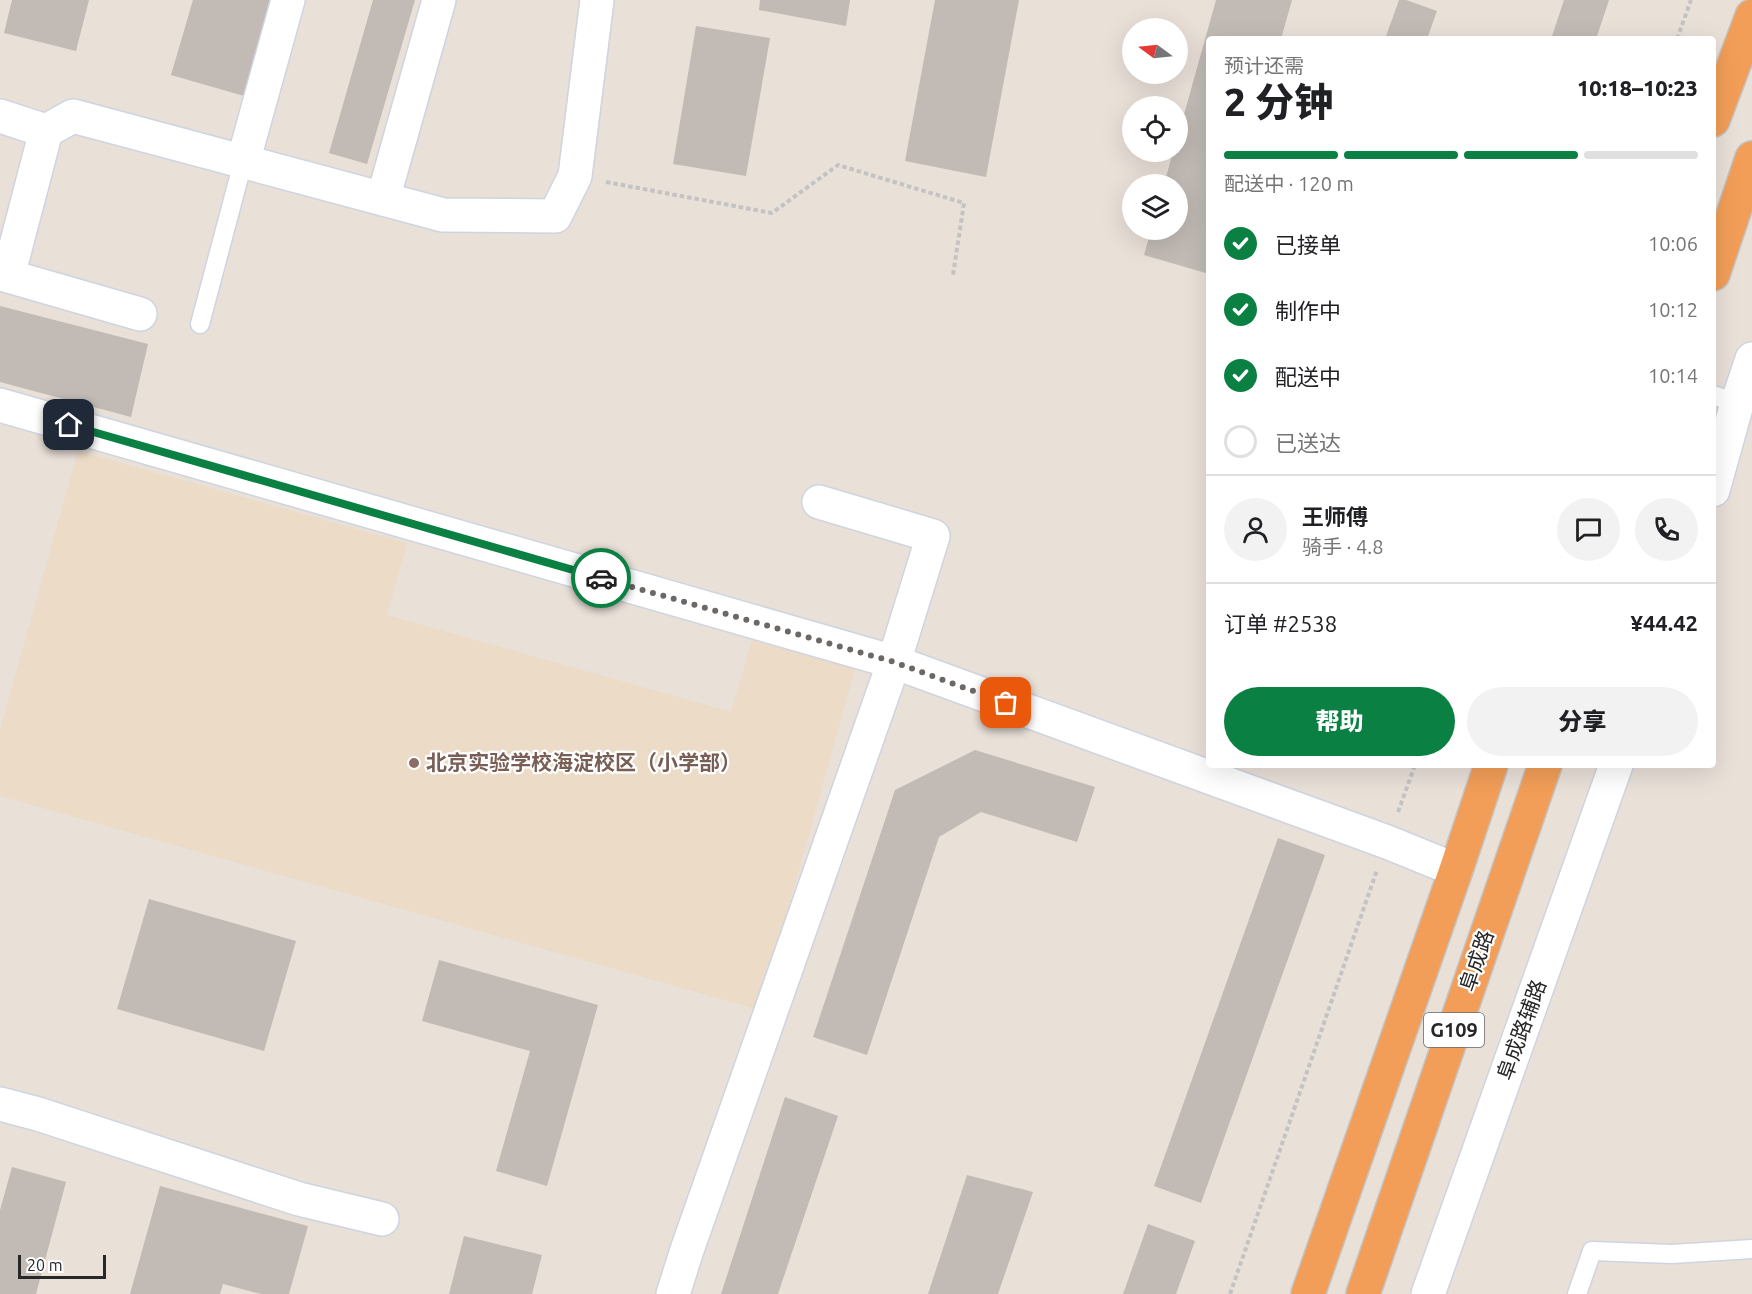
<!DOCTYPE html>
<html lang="zh">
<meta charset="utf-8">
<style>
body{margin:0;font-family:Ubuntu,"Noto Sans SC",sans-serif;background:#f2f2f2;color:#202124;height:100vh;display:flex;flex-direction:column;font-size:22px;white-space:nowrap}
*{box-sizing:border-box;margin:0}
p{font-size:20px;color:#757577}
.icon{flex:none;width:33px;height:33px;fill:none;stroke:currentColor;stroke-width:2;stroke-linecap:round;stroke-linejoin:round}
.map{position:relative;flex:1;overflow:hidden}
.side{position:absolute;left:1206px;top:36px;width:510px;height:732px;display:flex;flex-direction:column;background:#fff;border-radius:6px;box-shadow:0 6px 24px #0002}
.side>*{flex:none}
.needle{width:39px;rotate:285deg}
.tools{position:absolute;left:1122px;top:18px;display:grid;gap:12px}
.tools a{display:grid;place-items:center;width:66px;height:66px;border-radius:50%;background:#fff;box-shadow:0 6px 24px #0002;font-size:30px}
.scale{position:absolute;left:18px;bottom:15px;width:88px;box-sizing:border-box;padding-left:6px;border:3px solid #272727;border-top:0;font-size:16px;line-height:21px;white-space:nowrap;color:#272727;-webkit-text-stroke:4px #fff;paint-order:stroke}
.pin{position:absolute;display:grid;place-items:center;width:51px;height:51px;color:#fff;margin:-26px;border-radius:12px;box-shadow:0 3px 9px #0006}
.courier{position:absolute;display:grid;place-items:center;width:60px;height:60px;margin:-30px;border:4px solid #0b8043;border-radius:50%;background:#fff;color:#222;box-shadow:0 2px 8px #0007}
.headline em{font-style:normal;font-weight:800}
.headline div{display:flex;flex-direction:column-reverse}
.headline{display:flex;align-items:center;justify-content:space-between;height:102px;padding:0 18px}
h1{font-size:39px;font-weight:800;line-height:45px}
.bar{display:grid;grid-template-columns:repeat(4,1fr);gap:9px 6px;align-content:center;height:72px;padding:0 18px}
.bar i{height:8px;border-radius:4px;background:#e0e0e0}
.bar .current{background:#0b8043}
.bar p{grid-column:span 4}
.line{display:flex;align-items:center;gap:15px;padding:0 18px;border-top:2px solid #e0e0e0}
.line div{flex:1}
.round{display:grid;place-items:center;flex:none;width:63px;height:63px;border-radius:32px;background:#f2f2f2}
ol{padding:0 18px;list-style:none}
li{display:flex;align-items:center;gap:18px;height:66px}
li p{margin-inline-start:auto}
li .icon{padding:6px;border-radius:50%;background:#0b8043;color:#fff;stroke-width:4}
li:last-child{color:#757577}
li i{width:33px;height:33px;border:3px solid #e0e0e0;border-radius:50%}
.primary-button{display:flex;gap:12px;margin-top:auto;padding:12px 18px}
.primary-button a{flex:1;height:69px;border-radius:36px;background:#0b8043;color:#fff;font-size:24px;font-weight:800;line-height:69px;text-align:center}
.primary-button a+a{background:#f2f2f2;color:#202124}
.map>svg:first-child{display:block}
.education{fill:#ebdbc7}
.building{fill:#c1bab5}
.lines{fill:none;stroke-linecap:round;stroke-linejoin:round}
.service-casing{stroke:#ced4e0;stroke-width:21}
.minor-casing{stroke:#ced4e0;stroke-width:36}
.tertiary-casing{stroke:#ced4e0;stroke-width:36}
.trunk-casing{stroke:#c3c3c3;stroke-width:36}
.path{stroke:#c3c3c3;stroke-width:4;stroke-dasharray:4.5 3;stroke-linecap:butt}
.service{stroke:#fff;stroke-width:18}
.minor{stroke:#fff;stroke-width:33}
.tertiary{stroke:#fff;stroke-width:33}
.trunk{stroke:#f29e58;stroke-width:33}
.done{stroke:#6b6865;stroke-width:6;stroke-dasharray:0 10.8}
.route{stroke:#0b8043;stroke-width:8}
.education-dot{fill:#8d6e63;stroke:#fff;stroke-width:2}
.labels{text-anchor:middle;stroke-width:4.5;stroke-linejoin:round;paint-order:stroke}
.shield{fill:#fff;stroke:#686868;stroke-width:1.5}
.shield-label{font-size:20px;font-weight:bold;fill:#272727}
.education-label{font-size:21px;font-weight:bold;fill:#785e54;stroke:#fff;text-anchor:start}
.street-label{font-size:21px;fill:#272727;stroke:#fff}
</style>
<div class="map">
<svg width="1752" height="1294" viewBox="0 0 1752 1294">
<rect width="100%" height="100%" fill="#e9e0d8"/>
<!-- education -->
<path class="education" d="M78,451l329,92 -20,72 344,97 21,-72 103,29 -95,341 -760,-214v-66z"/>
<!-- building -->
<path class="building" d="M12,0h77l-13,51 -72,-18z
M193,0h79l-28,96 -73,-21z
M373,0h42l-48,164 -38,-11z
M760,0h90l-4,26 -87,-16z
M935,0h84l-33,177 -81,-16z
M1216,0h76l-11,39h-72v235l-65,-19 7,-25h27v-46h-14l9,-32h5v-16z
M1399,0h7l31,11 -10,28h-42z
M1564,0h45l-13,39h-45z
M696,26l74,12 -24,138 -73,-12z
M0,306l148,38 -17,73 -131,-35z
M975,750l120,37 -18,55 -96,-30 -42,25 -72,218 -54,-18 82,-247z
M1278,838l47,17 -124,348 -47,-17z
M149,899l147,42 -32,110 -147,-42z
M439,960l159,45 -51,181 -51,-15 34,-120 -108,-30z
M785,1097l53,19 -60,178h-57z
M12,1167l54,15 -30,112h-36v-84z
M967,1175l66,17 -35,102h-70z
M160,1186l148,40 -19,68h-28l-38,-10 -3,10h-90z
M1148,1224l47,17 -19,53h-53z
M464,1236l78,19 -10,39h-83z"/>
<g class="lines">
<defs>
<path id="service" d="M200,324l43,-162
M1713,395l32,11
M1577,1294l15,-43 80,3 80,-5"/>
<path id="minor" d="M0,116l46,15 27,-15 370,99 112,1 20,-40 22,-176
M46,131l-38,145 132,38
M243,162l45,-162
M383,199l56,-199
M0,405l894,257 493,180 69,28
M673,1294l14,-44 207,-588 39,-126 -114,-34"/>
<path id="tertiary" d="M1713,490l24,-86 15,-45
M0,1104l38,10 261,85 83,20
M1428,1294l188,-529"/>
<path id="trunk" d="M1713,120l39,-104
M1713,274l39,-116
M1308,1294l148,-424 35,-105
M1363,1294l182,-529"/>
</defs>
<!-- service casing -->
<use href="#service" class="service-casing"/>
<!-- minor casing -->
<use href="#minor" class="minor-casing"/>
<!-- tertiary casing -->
<use href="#tertiary" class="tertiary-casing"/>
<!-- trunk casing -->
<use href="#trunk" class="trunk-casing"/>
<!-- path -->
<path class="path" d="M1677,39l14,-39
M606,182l166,31 66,-48 126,38 -11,72
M1398,812l17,-47
M1230,1294l147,-424"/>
<!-- service -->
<use href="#service" class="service"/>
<!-- minor -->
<use href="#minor" class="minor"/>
<!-- tertiary -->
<use href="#tertiary" class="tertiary"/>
<!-- trunk -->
<use href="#trunk" class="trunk"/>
</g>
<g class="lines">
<!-- done -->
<path class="done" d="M601,578l293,84 112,41"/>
<!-- route -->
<path class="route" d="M69,425l532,153"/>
</g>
<!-- markers -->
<circle class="education-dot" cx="414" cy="763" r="6"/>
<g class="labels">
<!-- shield labels -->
<rect class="shield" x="1424" y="1013" width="60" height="34" rx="4.5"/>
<g class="shield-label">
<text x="1454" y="1037">G109</text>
</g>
<!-- education labels -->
<g class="education-label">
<text x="426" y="770">北京实验学校海淀校区（小学部）</text>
</g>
<!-- street labels -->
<g class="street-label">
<text transform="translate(1477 961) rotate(-71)" y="7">阜成路</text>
<text transform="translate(1522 1030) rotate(-70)" y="7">阜成路辅路</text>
</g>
</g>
</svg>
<div class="tools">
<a><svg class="needle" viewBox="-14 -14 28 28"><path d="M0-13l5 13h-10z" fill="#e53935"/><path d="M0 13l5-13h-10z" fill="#757577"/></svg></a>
<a><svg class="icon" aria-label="locate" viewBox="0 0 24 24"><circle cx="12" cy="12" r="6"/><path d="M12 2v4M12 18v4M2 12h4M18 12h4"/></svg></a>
<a><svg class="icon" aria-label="layers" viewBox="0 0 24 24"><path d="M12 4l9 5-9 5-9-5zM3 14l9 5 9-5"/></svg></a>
</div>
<div class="scale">20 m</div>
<div class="pin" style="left:1006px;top:703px;background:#ea580c"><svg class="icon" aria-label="bag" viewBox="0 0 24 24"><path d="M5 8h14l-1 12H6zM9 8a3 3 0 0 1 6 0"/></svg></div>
<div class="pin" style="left:69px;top:425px;background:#1f2937"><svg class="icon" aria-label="home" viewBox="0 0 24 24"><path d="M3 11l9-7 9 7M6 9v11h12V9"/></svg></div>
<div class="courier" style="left:601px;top:578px"><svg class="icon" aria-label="car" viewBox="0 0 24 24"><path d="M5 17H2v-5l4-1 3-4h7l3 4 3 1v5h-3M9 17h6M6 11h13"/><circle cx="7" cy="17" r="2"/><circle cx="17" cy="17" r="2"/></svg></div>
<section class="side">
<div class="headline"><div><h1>2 分钟</h1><p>预计还需</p></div><em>10:18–10:23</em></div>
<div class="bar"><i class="current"></i><i class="current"></i><i class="current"></i><i></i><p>配送中 · 120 m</p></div>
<ol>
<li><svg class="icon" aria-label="check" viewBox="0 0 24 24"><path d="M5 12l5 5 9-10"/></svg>已接单<p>10:06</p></li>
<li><svg class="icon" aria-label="check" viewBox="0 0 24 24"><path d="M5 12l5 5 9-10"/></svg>制作中<p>10:12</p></li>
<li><svg class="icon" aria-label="check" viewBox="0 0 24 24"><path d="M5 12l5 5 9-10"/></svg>配送中<p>10:14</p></li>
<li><i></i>已送达</li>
</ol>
<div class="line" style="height:108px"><a class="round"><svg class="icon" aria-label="person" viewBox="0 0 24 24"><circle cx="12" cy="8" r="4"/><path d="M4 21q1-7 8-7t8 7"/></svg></a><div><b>王师傅</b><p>骑手 · 4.8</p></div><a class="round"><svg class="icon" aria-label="chat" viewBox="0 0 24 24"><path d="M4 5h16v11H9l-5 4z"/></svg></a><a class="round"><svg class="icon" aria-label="phone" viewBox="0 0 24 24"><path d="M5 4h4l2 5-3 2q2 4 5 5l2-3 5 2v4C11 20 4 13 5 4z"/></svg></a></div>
<div class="line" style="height:78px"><div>订单 #2538</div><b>¥44.42</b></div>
<div class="primary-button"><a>帮助</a><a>分享</a></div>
</section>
</div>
